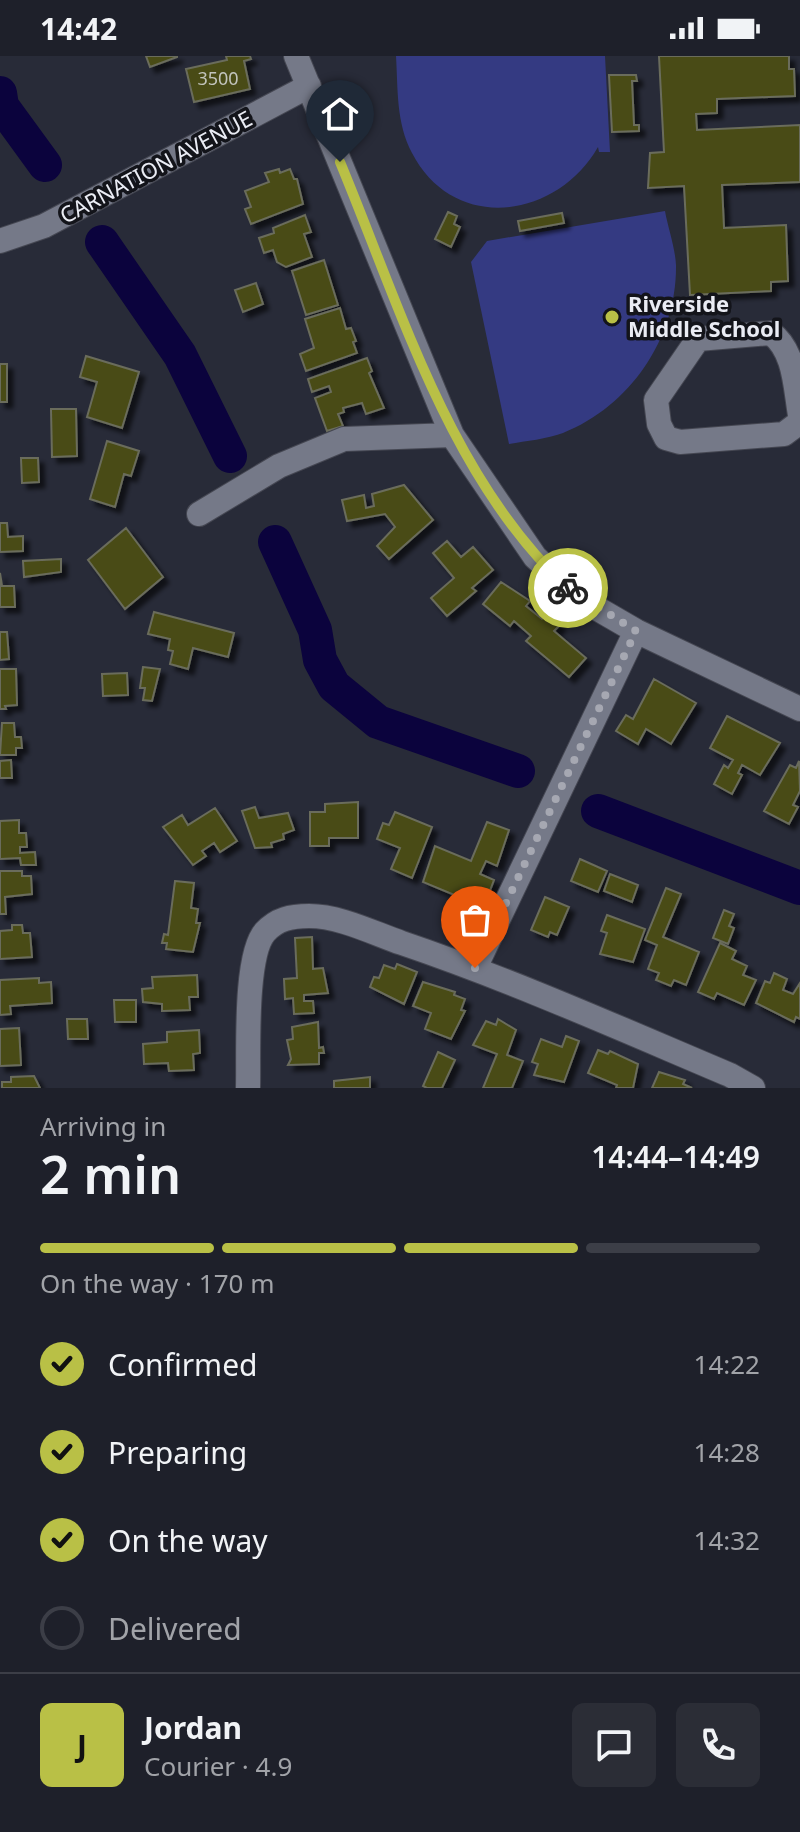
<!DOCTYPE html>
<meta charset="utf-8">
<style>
body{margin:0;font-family:"Noto Sans",sans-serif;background:#2b2d36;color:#f1f3f6;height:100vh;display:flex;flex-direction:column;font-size:30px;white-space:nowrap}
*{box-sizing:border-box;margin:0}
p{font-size:26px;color:#a1a3a8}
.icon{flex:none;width:44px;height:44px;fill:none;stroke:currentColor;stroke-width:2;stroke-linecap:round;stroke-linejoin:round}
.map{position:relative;height:1032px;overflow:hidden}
.panel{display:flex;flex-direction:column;background:#1e202a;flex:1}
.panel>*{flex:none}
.pin{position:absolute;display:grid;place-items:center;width:68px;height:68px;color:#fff;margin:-82px -34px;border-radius:50% 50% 50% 0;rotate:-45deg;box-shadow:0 0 8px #0007}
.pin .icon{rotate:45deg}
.courier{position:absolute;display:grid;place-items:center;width:80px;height:80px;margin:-40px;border:6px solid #b9c046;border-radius:50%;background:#fff;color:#222;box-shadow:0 2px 10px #0007}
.overview em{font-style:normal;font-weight:600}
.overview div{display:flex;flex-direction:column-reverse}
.overview{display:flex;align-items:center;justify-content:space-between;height:136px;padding:0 40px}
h1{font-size:52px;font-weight:600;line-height:60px}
.bar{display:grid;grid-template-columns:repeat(4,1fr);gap:12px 8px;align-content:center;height:96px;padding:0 40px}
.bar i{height:10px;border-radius:6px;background:#3c3e47}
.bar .current{background:#b9c046}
.bar p{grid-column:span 4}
.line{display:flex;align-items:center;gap:20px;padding:0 40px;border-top:2px solid #3c3e47}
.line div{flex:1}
.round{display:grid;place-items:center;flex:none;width:84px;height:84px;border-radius:12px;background:#2b2d36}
ol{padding:0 40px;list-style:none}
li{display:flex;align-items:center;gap:24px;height:88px}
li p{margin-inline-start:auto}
li .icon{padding:8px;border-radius:50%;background:#b9c046;color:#111;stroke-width:4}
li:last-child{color:#a1a3a8}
li i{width:44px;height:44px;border:4px solid #3c3e47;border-radius:50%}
.status{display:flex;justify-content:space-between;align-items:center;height:56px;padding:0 40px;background:#1e202a;direction:ltr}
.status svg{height:22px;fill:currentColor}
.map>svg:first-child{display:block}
.green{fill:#343a82}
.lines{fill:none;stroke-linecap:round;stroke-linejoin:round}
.river{stroke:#0b033d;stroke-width:34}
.building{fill:#494c13;stroke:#6a6c5c;stroke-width:2;filter:url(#shadow)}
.minor-casing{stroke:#454752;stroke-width:26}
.minor{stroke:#757988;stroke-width:24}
.done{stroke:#a6a8b2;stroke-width:8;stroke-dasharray:0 14.4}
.route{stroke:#b9c046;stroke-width:10}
.poi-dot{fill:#b9c046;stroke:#13141a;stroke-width:3}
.labels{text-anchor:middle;stroke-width:7;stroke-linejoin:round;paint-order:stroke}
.number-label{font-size:18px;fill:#c2c4bc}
.street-label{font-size:22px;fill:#eaecf4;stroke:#13141a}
.poi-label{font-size:22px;font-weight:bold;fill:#eaecf4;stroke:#13141a;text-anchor:start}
</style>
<div class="status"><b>14:42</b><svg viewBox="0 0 49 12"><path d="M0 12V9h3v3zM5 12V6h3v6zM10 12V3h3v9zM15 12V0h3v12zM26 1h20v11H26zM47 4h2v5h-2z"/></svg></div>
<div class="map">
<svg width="800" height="1032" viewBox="0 0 800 1032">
<defs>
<filter id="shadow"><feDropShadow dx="5.5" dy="5.5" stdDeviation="2" flood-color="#0009"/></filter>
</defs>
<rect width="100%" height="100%" fill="#282b38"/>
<!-- green -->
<path class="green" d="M396,0h209l5,96h-11l-1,-5c-41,72 -144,87 -186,6 -16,-30 -14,-64 -16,-97z
M665,155c3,17 10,36 11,54 1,72 -45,141 -113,168 -16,6 -37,8 -54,11l-38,-182 16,-21z"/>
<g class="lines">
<!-- river -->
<path class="river" d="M0,37l2,13 43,59
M102,186l78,113 50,101
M275,486l40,88 5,30 14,26 44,36 140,49
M598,755l202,77"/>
</g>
<!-- building -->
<path class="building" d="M146,0h31v1l-27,10z
M226,0h24l1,3 -7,2 6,28 -56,13 -8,-33 41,-9z
M659,0h130v13h5l1,27 -78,3v14l-21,1 1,16 103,-5v57l-78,3 2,43 62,-3 2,56 -17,1v9l-81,4 -6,-109 -36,2 2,-35 14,-1z
M609,19h27l1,6h-5l2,44h5v6l-27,1z
M279,113l1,4 10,-4 4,10h3l6,25 -52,20 -6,-15 6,-2 -6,-16 24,-9 -4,-9z
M448,156l9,4 -3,8 6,3 -9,20 -16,-8z
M562,157l2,10 -44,8 -2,-10z
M305,159l6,17 -7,2 8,23 -26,10 -9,-5 -4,-12 -9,3 -5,-15 15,-5 -1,-5z
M324,204l14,45 -32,10 -14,-44z
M256,227l7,21 -20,8 -8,-22z
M340,252l6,21 5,-1 5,13 -3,1 4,11 -51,18 -6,-17 14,-6 -9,-29z
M86,300l53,16 -17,56 -35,-11 10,-35 -17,-5z
M367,302l5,13 -3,2 15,35 -18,6 -4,-11 -19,5 1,4 -6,2 5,12 -16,5 -12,-33 16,-6 -2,-6 -17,6 -4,-13z
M0,308h7v38h-7z
M51,353h25l1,47 -25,1z
M107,385l32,10 -8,25 -7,-2 -9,33 -25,-8z
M21,402h17l1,24 -17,1z
M404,429l29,35 -44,39 -12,-13 18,-19 -10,-13 -38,7 -5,-21 22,-5 2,13 8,-2 -2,-12z
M0,467h7l1,14 15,-1v15l-23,1z
M126,472l37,49 -38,32 -37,-49z
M447,485l14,16 12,-10 20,23 -21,18 4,3 -29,25 -16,-18 23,-20 -21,-25z
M61,503v13l-37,5 -1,-16z
M0,517l2,13h12l1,21h-15z
M501,526l29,19 -4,5 16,13 5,-5 13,11 -6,6 32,27 -17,19 -43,-36 5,-5 -17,-15 -4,5 -27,-22z
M154,556l80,21 -6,24 -35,-9 -5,21 -18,-5 3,-13 -5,-1 2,-11 -22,-5z
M0,576h7l2,27 -9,1z
M143,611l17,2 -8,32 -9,-1 2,-12h-5z
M0,613h16l1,36 -12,1 1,3h-6z
M127,617l1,22 -25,1 -1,-22z
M654,623l42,24 -25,41 -25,-15 -8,15 -22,-13 10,-16 7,4z
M727,660l53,27 -20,32 -18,-10 -4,8 4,2 -10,19 -18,-10 10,-19 4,3 5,-8 -23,-12z
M2,667h12l1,14h6l1,11h-6v7h-16z
M11,704l1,18h-12v-17z
M799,705l1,30 -7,14 5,2 -9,17 -25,-13 26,-46 6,3z
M358,746v36h-29v8h-19v-34h15v-8z
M255,751l4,11 29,-5 6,17 -11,4 1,5 -13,4 1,4 -17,1 -13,-37z
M215,752l22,33 -17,11 -6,-9 -12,8 4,5 -13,9 -30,-38 19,-12 6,10z
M395,756l37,15 -20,51 -21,-9 9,-21 -23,-9 6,-16 6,2z
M19,764v13h7l1,14h-7v6l15,-1 1,13h-15l-1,-7 -20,1v-38z
M487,766l22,8 -12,36 -11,-5 -6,13 14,6 -8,21 -7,-3 -3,6 -53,-22 12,-36 36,15z
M580,803l27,12 -9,21 -27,-11z
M0,815h22v5h9l1,18 -27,3 1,17h-6z
M610,818l28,11 -6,17 -28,-11z
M175,825l19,2 -3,25 7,1 -2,14h4l-7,29 -27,-3 1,-6h-5l2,-9 4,1z
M666,832l15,6 -18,43 36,15 -13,33 -12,-5 -3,6 -15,-6 3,-7 -11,-4 9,-24 -12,-5z
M545,841l24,10 -12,28 -7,-3 -2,5 -17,-7z
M724,854l10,4 -5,12 5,2 -6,16 -15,-6z
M607,859l38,14 -12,33 -33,-8 7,-21 -6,-2z
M12,869h10l1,8h7l2,24 -32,2v-28l12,-1z
M312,881l1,32 10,-1 5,25 -24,2v6h9l1,12 -20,1 -1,-16 -8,1 -1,-20 13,-1 -2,-40z
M720,887l16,8 -4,8 15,7 -4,9 13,5 -12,25 -27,-12 -3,6 -16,-7z
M397,908l20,8 -13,32 -34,-17 4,-10 5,1 5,-13 11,4z
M774,917l13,6 -4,11 10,4 7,-11v36l-4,-2 -2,5 -38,-19 9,-22 5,2z
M197,919l1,22h-9l1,13 -28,1v-7l-19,-2 -1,-13 11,-1 -1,-11z
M39,922v5l12,-1 1,21 -42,3 1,8 -11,1v-35z
M423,926l32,10 -1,3 11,4 -4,11 4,1 -14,28 -26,-10 6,-16 -18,-7z
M114,944h22v22h-21z
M67,963h20l1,20h-20z
M498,963l18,11 -9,25 16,6 -11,27h-29l14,-34 -24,-9 13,-24 10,4z
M318,966l1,26 4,-1 1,6h-5v11l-31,1 3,-6 -4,-19 6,-1 -1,-12z
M19,972l2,37 -21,1v-37z
M199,974l1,23 -7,1 1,16 -25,1 -1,-8 -24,1 -1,-20 24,-2v-10z
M566,980l13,5 -15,41 -30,-7 4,-11 -6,-2 9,-23 21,8z
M598,994l10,4 2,-3 28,13 -5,24h-17l1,-3 -29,-12z
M438,996l17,8 -13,28h-15l-4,-2z
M659,1016l26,8 -2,4 9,4h-40z
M34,1020l6,12h-38v-6h9v-5z
M370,1021v11h-36v-7z"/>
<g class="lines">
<defs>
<path id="minor" d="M296,0l156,379 83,122 44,41 57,33 164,78
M0,185l44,-15 265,-140
M800,359c-5,-29 -5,-64 -29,-82l-73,6 -42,61 3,24 7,14 14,4 104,-8 16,-12
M199,458l80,-48 65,-27 108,-4
M475,912l161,-337
M248,1032c1,-33 -4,-132 17,-156 12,-13 26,-16 44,-16 31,0 64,17 93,27 112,38 219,86 328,132l23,13"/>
</defs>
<!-- minor casing -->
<use href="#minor" class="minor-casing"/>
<!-- minor -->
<use href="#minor" class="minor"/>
</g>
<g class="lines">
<!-- done -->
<path class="done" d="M475,912l161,-337 -68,-43"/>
<!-- route -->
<path class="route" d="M340,106c60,144 110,317 228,426"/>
</g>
<!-- markers -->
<circle class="poi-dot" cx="612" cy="261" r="8"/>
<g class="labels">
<!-- number labels -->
<g class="number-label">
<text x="218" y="29">3500</text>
</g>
<!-- street labels -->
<g class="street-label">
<text transform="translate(156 111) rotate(-28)" y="8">CARNATION AVENUE</text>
</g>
<!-- poi labels -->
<g class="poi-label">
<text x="628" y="256">Riverside<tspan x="628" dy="25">Middle School</tspan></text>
</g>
</g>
</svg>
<div class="pin" style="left:475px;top:912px;background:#ea580c"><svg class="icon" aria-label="bag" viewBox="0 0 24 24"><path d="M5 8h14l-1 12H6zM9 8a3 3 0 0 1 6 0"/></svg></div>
<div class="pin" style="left:340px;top:106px;background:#1f2937"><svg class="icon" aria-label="home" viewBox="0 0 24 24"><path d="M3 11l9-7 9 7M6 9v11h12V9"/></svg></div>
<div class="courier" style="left:568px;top:532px"><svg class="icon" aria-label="bike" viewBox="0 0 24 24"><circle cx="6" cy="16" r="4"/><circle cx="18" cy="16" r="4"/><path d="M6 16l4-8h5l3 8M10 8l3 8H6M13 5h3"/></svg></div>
</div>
<section class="panel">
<div class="overview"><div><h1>2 min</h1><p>Arriving in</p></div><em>14:44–14:49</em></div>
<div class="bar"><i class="current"></i><i class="current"></i><i class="current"></i><i></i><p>On the way · 170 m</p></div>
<ol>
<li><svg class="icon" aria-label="check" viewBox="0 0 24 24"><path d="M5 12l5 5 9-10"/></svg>Confirmed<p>14:22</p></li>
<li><svg class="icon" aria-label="check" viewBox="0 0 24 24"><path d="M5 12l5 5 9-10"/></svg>Preparing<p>14:28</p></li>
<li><svg class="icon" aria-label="check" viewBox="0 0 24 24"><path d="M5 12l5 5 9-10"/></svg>On the way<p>14:32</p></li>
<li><i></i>Delivered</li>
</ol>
<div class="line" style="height:144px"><b class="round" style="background:#b9c046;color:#111">J</b><div><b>Jordan</b><p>Courier · 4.9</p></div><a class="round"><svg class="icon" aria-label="chat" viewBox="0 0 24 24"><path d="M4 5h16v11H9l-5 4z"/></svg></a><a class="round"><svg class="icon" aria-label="phone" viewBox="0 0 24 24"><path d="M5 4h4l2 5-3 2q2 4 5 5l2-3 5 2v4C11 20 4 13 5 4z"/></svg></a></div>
</section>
